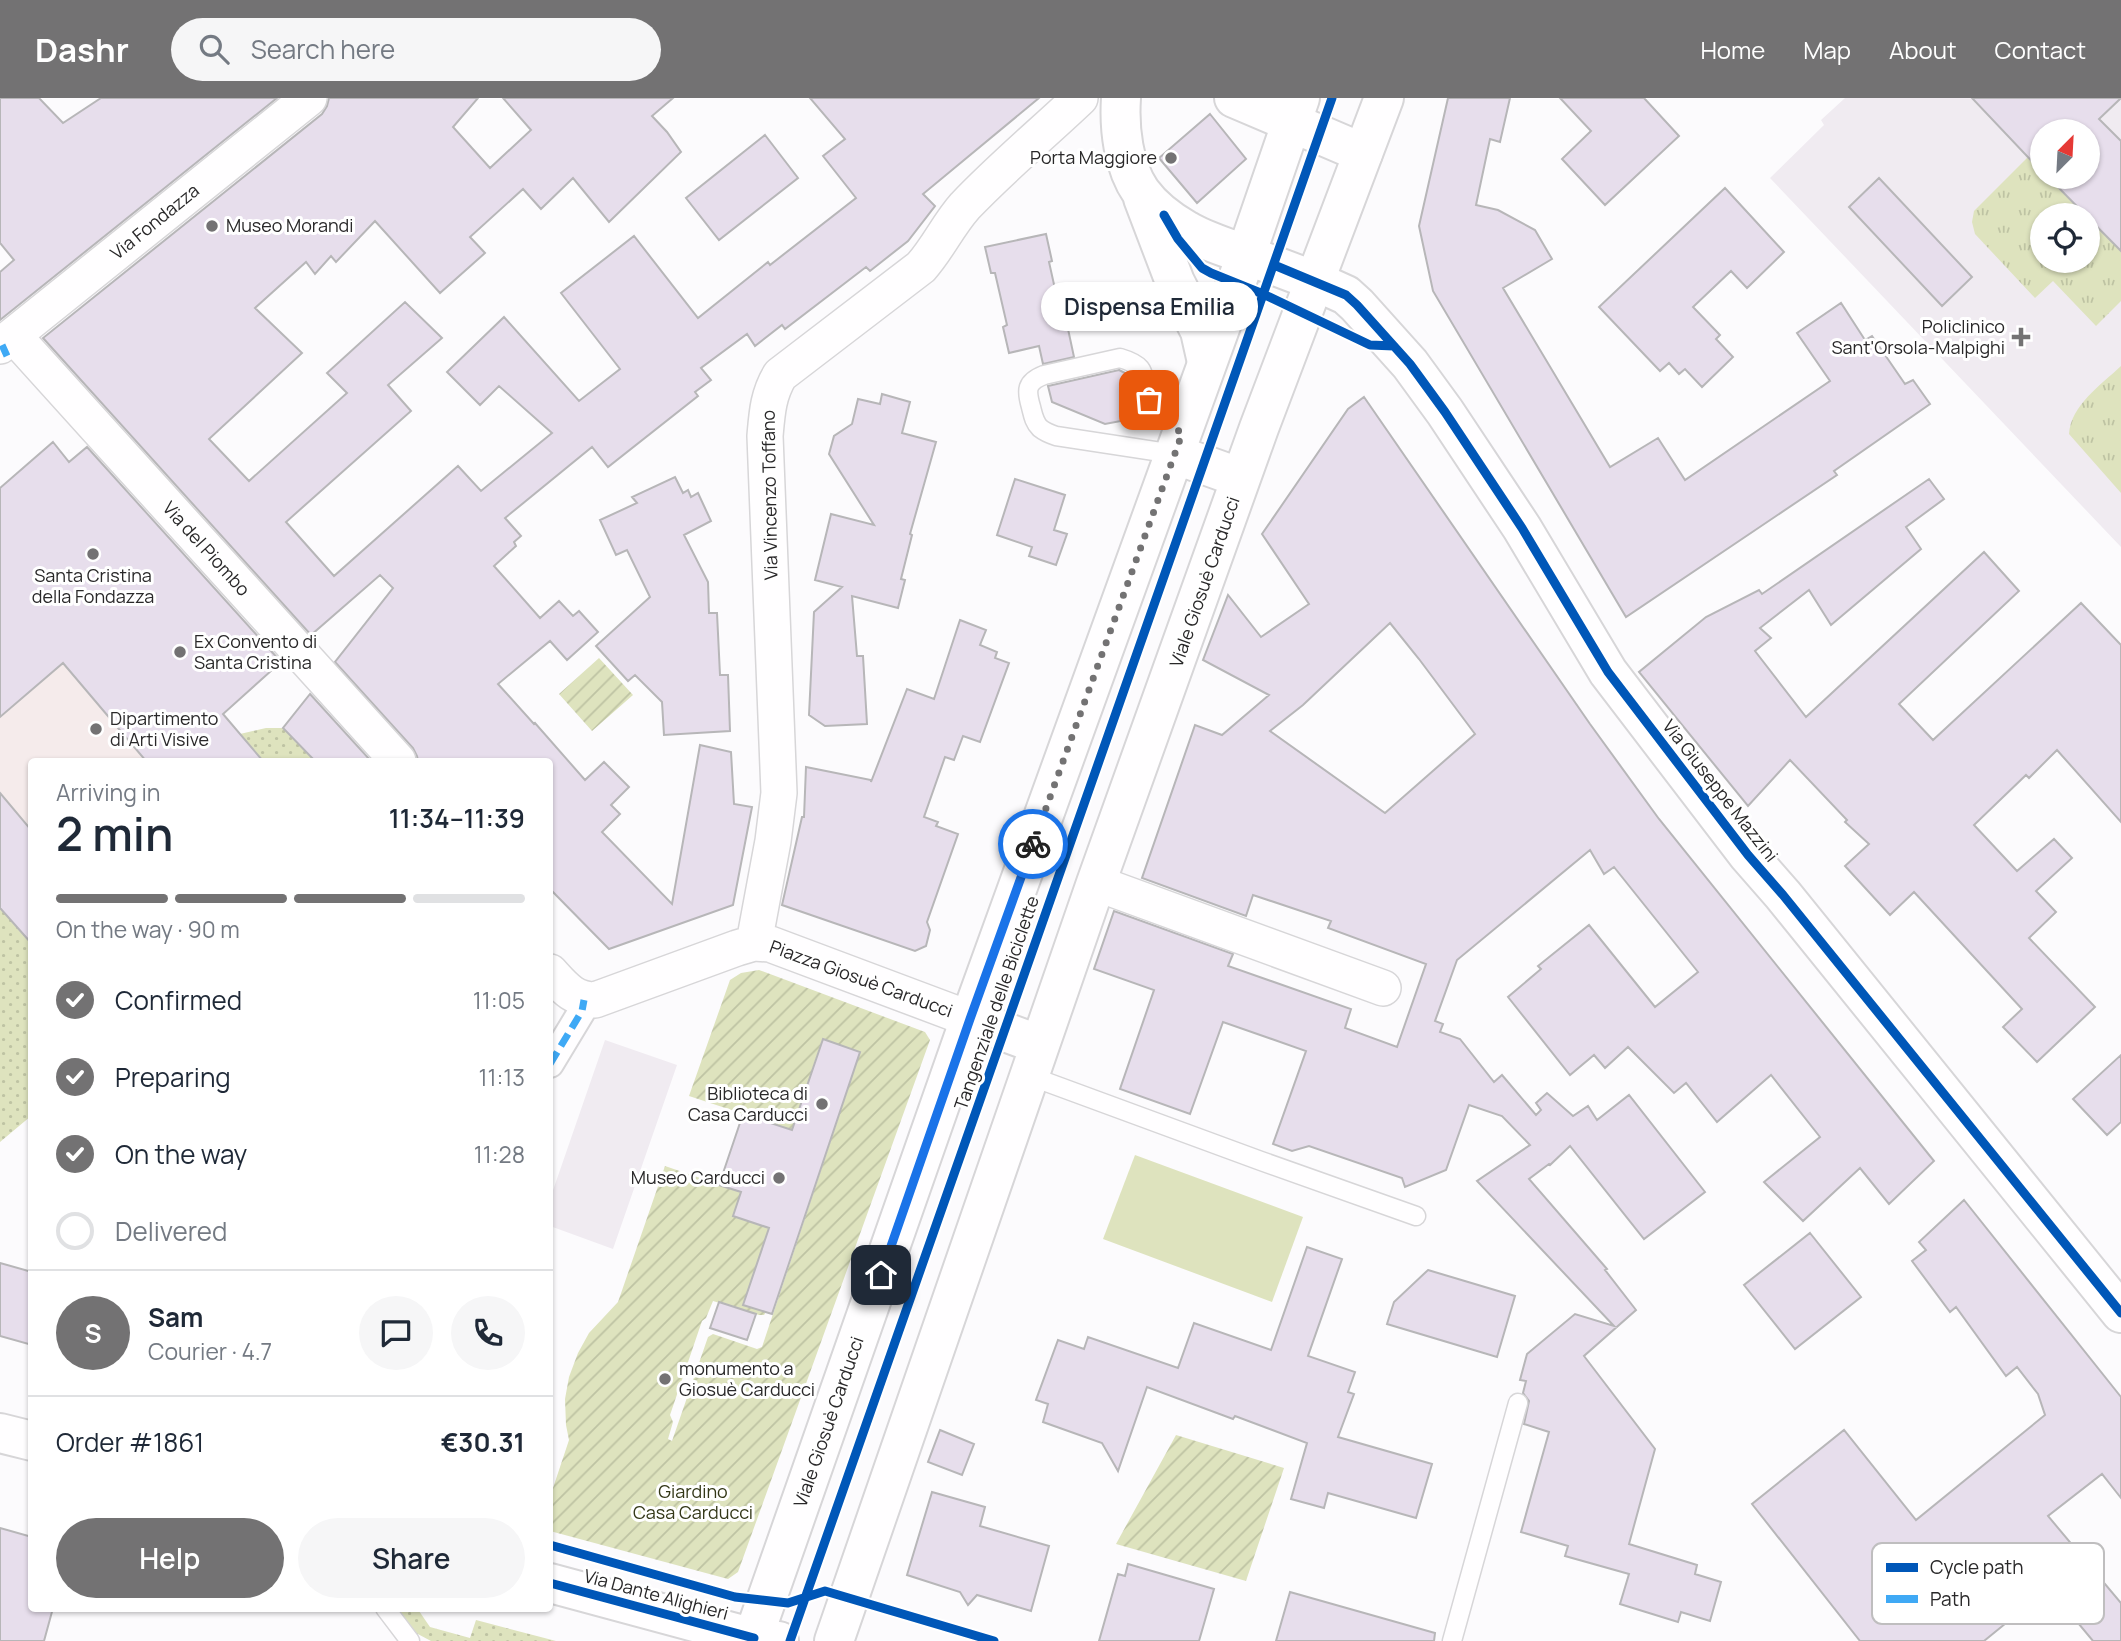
<!DOCTYPE html>
<meta charset="utf-8">
<style>
body{margin:0;font-family:Manrope,sans-serif;background:#f6f6f7;color:#1f2937;height:100vh;display:flex;flex-direction:column;font-size:26px;white-space:nowrap}
*{box-sizing:border-box;margin:0}
p{font-size:23px;color:#747a83}
.icon{flex:none;width:38px;height:38px;fill:none;stroke:currentColor;stroke-width:2;stroke-linecap:round;stroke-linejoin:round}
.map{position:relative;flex:1;overflow:hidden}
.panel{position:absolute;left:28px;top:660px;width:525px;height:854px;display:flex;flex-direction:column;background:#fff;border-radius:7px;box-shadow:0 2px 5px #0004}
.panel>*{flex:none}
.needle{width:46px;rotate:24deg}
.controls{position:absolute;left:2030px;top:21px;display:grid;gap:14px}
.controls a{display:grid;place-items:center;width:70px;height:70px;border-radius:50%;background:#fff;box-shadow:0 2px 5px #0004;font-size:35px}
.pin{position:absolute;display:grid;place-items:center;width:60px;height:60px;color:#fff;margin:-30px;border-radius:14px;box-shadow:0 4px 10px #0006}
.courier{position:absolute;display:grid;place-items:center;width:70px;height:70px;margin:-35px;border:5px solid #1a73e8;border-radius:50%;background:#fff;color:#222;box-shadow:0 2px 9px #0007}
.bubble{position:absolute;height:49px;border-radius:24px;background:#fff;box-shadow:0 2px 5px #0004;font-size:23px;font-weight:600;line-height:49px;text-align:center}
.head em{font-style:normal;font-weight:600}
.head div{display:flex;flex-direction:column-reverse}
.head{display:flex;align-items:center;justify-content:space-between;height:119px;padding:0 28px}
h1{font-size:46px;font-weight:600;line-height:52px}
.bar{display:grid;grid-template-columns:repeat(4,1fr);gap:10px 7px;align-content:center;height:84px;padding:0 28px}
.bar i{height:9px;border-radius:5px;background:#e0e1e3}
.bar .selected{background:#737273}
.bar p{grid-column:span 4}
.line{display:flex;align-items:center;gap:18px;padding:0 28px;border-top:2px solid #e0e1e3}
.line div{flex:1}
.round{display:grid;place-items:center;flex:none;width:74px;height:74px;border-radius:37px;background:#f6f6f7}
ol{padding:0 28px;list-style:none}
li{display:flex;align-items:center;gap:21px;height:77px}
li p{margin-inline-start:auto}
li .icon{padding:7px;border-radius:50%;background:#737273;color:#fff;stroke-width:4}
li:last-child{color:#747a83}
li i{width:38px;height:38px;border:4px solid #e0e1e3;border-radius:50%}
.cta{display:flex;gap:14px;margin-top:auto;padding:14px 28px}
.cta a{flex:1;height:80px;border-radius:42px;background:#737273;color:#fff;font-size:28px;font-weight:600;line-height:80px;text-align:center}
.cta a+a{background:#f6f6f7;color:#1f2937}
header{display:flex;align-items:center;gap:42px;box-sizing:border-box;height:98px;padding:0 35px;background:#737273;color:#fff}
header strong{font-size:33px}
nav{display:flex;gap:38px;margin-inline-start:auto;font-size:24px}
.search{width:490px;height:63px;background:#f6f6f7;display:flex;align-items:center;gap:18px;box-sizing:border-box;padding:0 24px;border-radius:38px;color:#747a83;font-size:26px}
.map>svg:first-child{display:block}
.built{fill:#f0ebf1;fill-rule:evenodd}
.education{fill:#f5ebeb}
.grass{fill:url(#grass-tufts);fill-rule:evenodd}
.park{fill:url(#park-dots)}
.garden{fill:url(#garden-furrows)}
.pitch{fill:#dee3be}
.building{fill:#e7deec;stroke:#b7b6b8;stroke-width:2;fill-rule:evenodd}
.lines{fill:none;stroke-linecap:round;stroke-linejoin:round}
.service-casing{stroke:#d7d6d8;stroke-width:21}
.pedestrian-casing{stroke:#d7d6d8;stroke-width:30}
.minor-casing{stroke:#d7d6d8;stroke-width:38}
.tertiary-casing{stroke:#d7d6d8;stroke-width:42}
.primary-casing{stroke:#d7d6d8;stroke-width:42}
.service{stroke:#fffeff;stroke-width:18}
.pedestrian{stroke:#fffeff;stroke-width:26}
.minor{stroke:#fffeff;stroke-width:35}
.tertiary{stroke:#fffeff;stroke-width:38}
.primary{stroke:#fffeff;stroke-width:38}
.quiet{stroke:#3fa9f5;stroke-width:7;stroke-dasharray:14 7;stroke-linecap:butt}
.cycleway-casing{stroke:#fff;stroke-width:13}
.cycleway{stroke:#0057b8;stroke-width:9}
.done{stroke:#737273;stroke-width:7;stroke-dasharray:0 12.6}
.route{stroke:#1a73e8;stroke-width:9}
.poi-dot{fill:#737273;stroke:#fff;stroke-width:2.5}
.labels{text-anchor:middle;stroke-width:6;stroke-linejoin:round;paint-order:stroke}
.poi-label{font-size:18px;fill:#292829;stroke:#fff;text-anchor:end}
.street-label{font-size:18px;fill:#292829;stroke:#fff}
.park-label{font-size:18px;fill:#333717;stroke:#fff}
.key{fill:#fff;stroke:#bfbebf;stroke-width:2}
.key-label{font-size:19px;fill:#292829}
</style>
<header>
<strong>Dashr</strong>
<div class="search"><svg class="icon" aria-label="search" viewBox="0 0 24 24"><circle cx="10" cy="10" r="6"/><path d="M15 15l6 6"/></svg>Search here</div>
<nav><a>Home</a><a>Map</a><a>About</a><a>Contact</a></nav>
</header>
<div class="map">
<svg width="2121" height="1543" viewBox="0 0 2121 1543">
<defs>
<pattern id="grass-tufts" width="24" height="20" patternUnits="userSpaceOnUse" patternTransform="scale(1.75)"><rect width="24" height="20" fill="#dee3be"/><path d="M3 7l-1-3M5 7V3M7 7l1-3M15 17l-1-3M17 17v-4M19 17l1-3" fill="none" stroke="#bec3a3"/></pattern>
<pattern id="park-dots" width="8" height="8" patternUnits="userSpaceOnUse" patternTransform="scale(1.75)"><rect width="8" height="8" fill="#dee3be"/><path d="M2 2h.1M6 6h.1" fill="none" stroke="#bec3a3" stroke-width="1.8" stroke-linecap="round"/></pattern>
<pattern id="garden-furrows" width="10" height="10" patternUnits="userSpaceOnUse" patternTransform="scale(1.75)"><rect width="10" height="10" fill="#dee3be"/><path d="M-1 1l2-2M0 10L10 0M9 11l2-2" fill="none" stroke="#bec3a3"/></pattern>
</defs>
<rect width="100%" height="100%" fill="#fcfbfd"/>
<!-- built -->
<path class="built" d="M1845,0h276v449l-351,-369 54,-53 -3,-5zM2042,33h46v46h-46zM2042,117h46v46h-46z
M605,942l72,25 -64,184 -63,-23v-27z"/>
<!-- education -->
<path class="education" d="M0,457l199,182 -28,24h-139l-1,121 -31,26z"/>
<!-- grass -->
<path class="grass" d="M2028,59l14,15v5h11l49,49 -3,3 22,22v50l-25,25 -43,-45 -18,17 -60,-64 -3,-12 2,-11zM2042,117h46v46h-46z
M2121,268v127l-52,-59c2,-29 32,-49 52,-68z"/>
<!-- park -->
<path class="park" d="M266,630h17l32,33h-66l7,-8 -16,-19z
M0,810l32,36 -1,172 -31,26z
M393,1510h24l13,19 40,11 6,-18 80,21h-125l-17,-9z"/>
<!-- garden -->
<path class="garden" d="M599,560l34,37 -41,36 -33,-37z
M759,872l166,62 5,8 -192,532 -10,7 -178,-48v-34l19,-57 -3,-15 -1,-26 4,-22 9,-24 11,-20 29,-31 47,-136 76,26 28,36 -26,76 23,8 -2,3h-5l-46,-14 -7,17 -4,3 -32,94 3,7 -5,17 4,2 36,-104 5,-3 44,15 5,-2 98,-294 -38,-13 -30,90 -103,-34 41,-116 11,-7z
M1176,1337l108,33 -38,113 -130,-37z"/>
<!-- pitch -->
<path class="pitch" d="M1135,1057l168,62 -31,85 -169,-63z"/>
<!-- building -->
<path class="building" d="M0,0h39l24,25 38,-25h176l-277,222v-48l14,-12 -14,-17z
M329,0h149l-25,29 37,41 41,-38 -28,-32h170l-21,18 15,16 14,20 -72,70 -36,-44 -32,31 -18,-20 -53,48 15,16 -45,40 -65,-72 -39,41 -5,-6 -16,18 -9,-12 -51,46 47,45 -93,86 40,42 98,-88 -20,-20 78,-71 37,36 -54,47 23,26 -125,111 48,54 124,-110 23,25 71,-58 -53,-47 -19,19 -33,-33 57,-55 75,84 41,-32 -59,-76 73,-57 64,82 70,-56 2,3 86,-67 -33,-42 22,-17 -35,-41h229l-116,96 12,12 -27,35 -38,30 -4,-4 -81,62 -3,-4 -27,21 -8,-12 -46,34 10,12 -16,12 3,4 -90,71 -16,-20 -87,71 16,18 -7,6 2,4 -22,20 46,52 19,-17 14,15 6,-5 19,21 -31,28 -17,-19 -52,43 36,40 1,-1 50,57 19,-18 25,25 -18,18 9,9 -18,18 70,72 28,-159 31,7 3,52 18,3 -19,98 -124,44 -59,-60v-128h-132l-1,-5 -4,-8 -78,-86 58,-74 -13,-13 -69,60 -268,-297 279,-224 5,-8z
M1448,0h62l-10,44 -10,-3 -14,66 22,5 37,20 17,29 -49,29 107,179 48,-29 27,42 145,-99 -33,-48 44,-30 24,37 7,-4 33,48 8,-4 17,24 -96,67 3,4 -211,142 -193,-326 -14,-65z
M1560,0h84l35,38 -74,69 -43,-46 29,-28z
M1972,0h149l-22,21 22,22v110l-73,-74h40v-46h-46v41z
M1210,16l36,45 -49,44 -38,-45z
M765,37l33,43 -79,62 -33,-42z
M1879,80l93,99 -30,29 -93,-99z
M1725,90l59,64 -37,36 -16,-17 -38,36 27,28 -4,4 17,18 -31,30 -17,-18 -6,5 -10,-11 -9,8 -61,-64z
M1046,136l6,27 -3,1 12,54 4,-1 9,42 -31,7 -4,-18 -30,7 -6,-26 4,-2 -12,-52h-4l-6,-26z
M1119,272l12,6 11,41 -37,7 -53,-22 -4,-16z
M882,296l28,8 -8,31 34,9 -26,92 2,1 -11,44 4,1 -7,28 -46,-12 5,60h6l4,68 -42,2 -16,-11 5,-103 28,-25 -27,-7 16,-66 43,11 -45,-71 5,-18 18,-12 6,-25 22,5z
M1364,299l226,327 69,95 275,342 -45,43 -29,-36 -57,53 -39,-39 56,-45 -49,-62 -54,47 -31,-39 -12,10 -46,-46 -23,21 -11,-13 -24,20 -62,-78 33,-28 -3,-3 51,-41 66,82 43,-35 -84,-105 -10,7 -14,-24 -133,110 -22,61 8,3 -3,8 20,7 34,43 8,-7 34,40 5,-5 -5,-7 11,-10 26,23 15,-10 9,14 32,-25 76,97 -61,47 -74,-93 -20,19 -1,-1 -20,15 78,90 -2,1 31,40 -52,46 71,93 -26,95 68,21 -2,9 26,8 -11,39 -29,-9 -3,10 -58,-18 9,-30 -64,-18 3,-10 -47,-14 28,-100 -25,-8 5,-23 -6,-8 3,-12 -6,-1 7,-26 48,-40 39,12 -137,-145 53,-36 -28,-29 -33,-11 -23,65 -41,17 -3,-9 -93,-32 -17,5 -19,-7 33,-93 -83,-29 -33,92 -70,-25 34,-99 -60,-21 20,-58 119,43 -5,12 123,43 -6,19 52,19 29,-83 -98,-36 3,-7 -78,-26 -7,21 -104,-38 53,-153 27,10 47,-40 -66,-35 25,-65 33,42 48,-33 -47,-70 86,-125zM1390,525l29,36 56,75 -90,79 -115,-82 33,-26z
M53,344l16,20 18,-15 194,215 -58,52 40,47h-117l-83,-98 -63,54v-229z
M675,379l8,16 5,-3 3,7 7,-4 13,28 -27,14 24,47 1,31h8l3,62h8l2,56 -66,4 -2,-33 -27,-27 -7,6 -32,-35 54,-49 -23,-47 -11,5 -16,-35 37,-17 -5,-6z
M1015,381l50,16 -11,35 13,4 -11,31 -27,-9 3,-9 -35,-12z
M1929,381l15,20 -38,28 15,22 -90,76 -22,-35 -49,38 11,10 -16,13 51,66 178,-165 35,39 -120,113 34,36 148,-137 40,42v177l-64,-72 -28,28 -3,-3 -52,50 43,46 37,-32 18,19 -36,33 20,21 -27,26 66,69 -58,55 -34,-35 19,-18 -108,-117 -24,23 -45,-49 24,-22 -24,-22 2,-2 -57,-60 -42,46 -109,-134 67,-55 53,-27 3,4z
M960,522l26,10 -6,15 17,7 -2,6 14,5 -29,79 -17,-6 -9,24 -9,-3 -21,60 14,5 -2,4 22,8 -31,88 3,8 -4,16 -11,5 -133,-46 20,-88h2l2,-50 65,13v2l36,-93 27,10z
M310,596l61,67h-56l-32,-33z
M0,695l32,38v113l-32,-36z
M823,941l37,13 -88,262 -29,-9 26,-77 -36,-12 8,-24 -22,-7 24,-71 49,16z
M2121,957v67l-14,13 -34,-36z
M1964,1102l157,197v101l-19,-24 -54,42 73,87v38h-28l-44,-53 -65,53h-124l-108,-137 92,-74 72,90 129,-105 -7,-21 -21,-27 -11,9 -50,-69 -6,5 -38,-51 14,-11 -7,-8z
M1810,1135l51,64 -66,52 -51,-64z
M1307,1149l35,12 -34,97 47,16 -7,20 6,2 -16,43 94,27 -16,54 -88,-25 -4,15 -33,-9 16,-56 -72,-27 -2,3 -86,-32 -29,84 -16,-28 -59,-21 5,-18 -12,-4 22,-60 26,9 4,-12 90,31 16,-45 77,27z
M0,1165l32,9v73l-32,-9z
M1428,1172l87,26 -18,61 -110,-33 7,-22z
M719,1204l37,12 -9,26 -37,-12z
M940,1332l34,14 -12,31 -34,-13z
M932,1394l53,15 -5,19 69,20 -18,65 -54,-16 -9,10 -8,-13 -53,-17z
M0,1430l32,9v71h21l-9,33h-44z
M1128,1466l86,25 -15,52h-100l19,-67 7,2z
M1290,1494l145,41 -1,8h-158z"/>
<g class="lines">
<defs>
<path id="service" d="M1174,356l-118,-18c-6,-2 -11,-4 -16,-8 -6,-6 -7,-13 -9,-21 -5,-17 -5,-25 13,-32l76,-17c34,10 18,21 30,43 7,12 21,23 32,33
M1030,978l231,85 155,55
M385,1510l25,33
M1452,1543l66,-238"/>
<path id="pedestrian" d="M550,966l32,-53 2,-11"/>
<path id="minor" d="M14,238l384,425
M0,248l309,-248
M1096,785l287,105
M754,845l19,-102 6,-48 -14,-357c2,-23 3,-41 15,-61l141,-108c17,-19 27,-42 44,-61 36,-38 77,-72 115,-108
M550,874c13,14 23,28 45,28l142,-52 17,-5 16,1 200,75"/>
<path id="tertiary" d="M1121,0c-2,30 2,68 20,94 11,15 29,29 45,38 18,11 40,17 60,25
M1234,0l129,55
M1143,100l32,84 25,49 7,31
M0,1335l32,8
M550,1485l204,55 25,3"/>
<path id="primary" d="M1246,157l69,26 31,14 11,10 53,59 35,48 77,116 86,144 140,183 35,40 338,418
M1174,356l67,24
M970,921l70,26
M752,1543l218,-622 266,-735 64,-186
M834,1543l262,-758 163,-455 125,-330"/>
</defs>
<!-- service casing -->
<use href="#service" class="service-casing"/>
<!-- pedestrian casing -->
<use href="#pedestrian" class="pedestrian-casing"/>
<!-- minor casing -->
<use href="#minor" class="minor-casing"/>
<!-- tertiary casing -->
<use href="#tertiary" class="tertiary-casing"/>
<!-- primary casing -->
<use href="#primary" class="primary-casing"/>
<!-- service -->
<use href="#service" class="service"/>
<!-- pedestrian -->
<use href="#pedestrian" class="pedestrian"/>
<!-- minor -->
<use href="#minor" class="minor"/>
<!-- tertiary -->
<use href="#tertiary" class="tertiary"/>
<!-- primary -->
<use href="#primary" class="primary"/>
<!-- quiet -->
<path class="quiet" d="M2,247l5,11
M550,966l32,-53 2,-11"/>
<defs>
<path id="cycleway" d="M1164,117l14,24 24,29 9,5 52,21 107,51 24,1
M1274,167l72,30 11,10 53,59 35,48 77,116 86,144 140,183 35,40 338,418
M550,1447l185,52 53,6 37,-12 169,50
M550,1485l204,55 -2,3
M790,1543l542,-1543"/>
</defs>
<!-- cycleway casing -->
<use href="#cycleway" class="cycleway-casing"/>
<!-- cycleway -->
<use href="#cycleway" class="cycleway"/>
</g>
<g class="lines">
<!-- done -->
<path class="done" d="M1033,746l149,-410 -26,-25 -7,-9"/>
<!-- route -->
<path class="route" d="M881,1177l89,-256 63,-175"/>
</g>
<!-- markers -->
<g class="poi-dot">
<circle cx="1171" cy="60" r="7"/>
<circle cx="212" cy="128" r="7"/>
<path d="M2017.5 228.5h7v7h7v7h-7v7h-7v-7h-7v-7h7z"/>
<circle cx="93" cy="456" r="7"/>
<circle cx="180" cy="554" r="7"/>
<circle cx="96" cy="631" r="7"/>
<circle cx="822" cy="1006" r="7"/>
<circle cx="779" cy="1080" r="7"/>
<circle cx="665" cy="1281" r="7"/>
</g>
<g class="labels">
<!-- poi labels -->
<g class="poi-label">
<text x="1157" y="66">Porta Maggiore</text>
<text x="226" y="134" text-anchor="start">Museo Morandi</text>
<text x="2005" y="235">Policlinico<tspan x="2005" dy="21">Sant'Orsola-Malpighi</tspan></text>
<text x="93" y="484" text-anchor="middle">Santa Cristina<tspan x="93" dy="21">della Fondazza</tspan></text>
<text x="194" y="550" text-anchor="start">Ex Convento di<tspan x="194" dy="21">Santa Cristina</tspan></text>
<text x="110" y="627" text-anchor="start">Dipartimento<tspan x="110" dy="21">di Arti Visive</tspan></text>
<text x="808" y="1002">Biblioteca di<tspan x="808" dy="21">Casa Carducci</tspan></text>
<text x="765" y="1086">Museo Carducci</text>
<text x="679" y="1277" text-anchor="start">monumento a<tspan x="679" dy="21">Giosuè Carducci</tspan></text>
</g>
<!-- street labels -->
<g class="street-label">
<text transform="translate(155 124) rotate(-39)" y="6">Via Fondazza</text>
<text transform="translate(770 397) rotate(-91)" y="6">Via Vincenzo Toffano</text>
<text transform="translate(206 451) rotate(48)" y="6">Via del Piombo</text>
<text transform="translate(1205 484) rotate(-71)" y="6">Viale Giosuè Carducci</text>
<text transform="translate(1720 693) rotate(52)" y="6">Via Giuseppe Mazzini</text>
<text transform="translate(861 881) rotate(20)" y="6">Piazza Giosuè Carducci</text>
<text transform="translate(997 905) rotate(-71)" y="6">Tangenziale delle Biciclette</text>
<text transform="translate(829 1324) rotate(-71)" y="6">Viale Giosuè Carducci</text>
<text transform="translate(656 1497) rotate(15)" y="6">Via Dante Alighieri</text>
</g>
<!-- park labels -->
<g class="park-label">
<text x="693" y="1400">Giardino<tspan x="693" dy="21">Casa Carducci</tspan></text>
</g>
</g>
<!-- legend -->
<rect x="1872" y="1445" width="232" height="81" rx="10" class="key"/>
<rect x="1886" y="1465" width="32" height="9" fill="#0057b8"/>
<rect x="1886" y="1497" width="32" height="8" fill="#3fa9f5"/>
<g class="key-label">
<text x="1930" y="1476">Cycle path</text>
<text x="1930" y="1508">Path</text>
</g>
</svg>
<div class="controls">
<a><svg class="needle" viewBox="-14 -14 28 28"><path d="M0-13l5 13h-10z" fill="#e53935"/><path d="M0 13l5-13h-10z" fill="#747a83"/></svg></a>
<a><svg class="icon" aria-label="locate" viewBox="0 0 24 24"><circle cx="12" cy="12" r="6"/><path d="M12 2v4M12 18v4M2 12h4M18 12h4"/></svg></a>
</div>
<div class="pin" style="left:1149px;top:302px;background:#ea580c"><svg class="icon" aria-label="bag" viewBox="0 0 24 24"><path d="M5 8h14l-1 12H6zM9 8a3 3 0 0 1 6 0"/></svg></div>
<div class="pin" style="left:881px;top:1177px;background:#1f2937"><svg class="icon" aria-label="home" viewBox="0 0 24 24"><path d="M3 11l9-7 9 7M6 9v11h12V9"/></svg></div>
<div class="courier" style="left:1033px;top:746px"><svg class="icon" aria-label="bike" viewBox="0 0 24 24"><circle cx="6" cy="16" r="4"/><circle cx="18" cy="16" r="4"/><path d="M6 16l4-8h5l3 8M10 8l3 8H6M13 5h3"/></svg></div>
<div class="bubble" style="left:1041px;top:184px;width:217px">Dispensa Emilia</div>
<section class="panel">
<div class="head"><div><h1>2 min</h1><p>Arriving in</p></div><em>11:34–11:39</em></div>
<div class="bar"><i class="selected"></i><i class="selected"></i><i class="selected"></i><i></i><p>On the way · 90 m</p></div>
<ol>
<li><svg class="icon" aria-label="check" viewBox="0 0 24 24"><path d="M5 12l5 5 9-10"/></svg>Confirmed<p>11:05</p></li>
<li><svg class="icon" aria-label="check" viewBox="0 0 24 24"><path d="M5 12l5 5 9-10"/></svg>Preparing<p>11:13</p></li>
<li><svg class="icon" aria-label="check" viewBox="0 0 24 24"><path d="M5 12l5 5 9-10"/></svg>On the way<p>11:28</p></li>
<li><i></i>Delivered</li>
</ol>
<div class="line" style="height:126px"><b class="round" style="background:#737273;color:#fff">S</b><div><b>Sam</b><p>Courier · 4.7</p></div><a class="round"><svg class="icon" aria-label="chat" viewBox="0 0 24 24"><path d="M4 5h16v11H9l-5 4z"/></svg></a><a class="round"><svg class="icon" aria-label="phone" viewBox="0 0 24 24"><path d="M5 4h4l2 5-3 2q2 4 5 5l2-3 5 2v4C11 20 4 13 5 4z"/></svg></a></div>
<div class="line" style="height:91px"><div>Order #1861</div><b>€30.31</b></div>
<div class="cta"><a>Help</a><a>Share</a></div>
</section>
</div>
